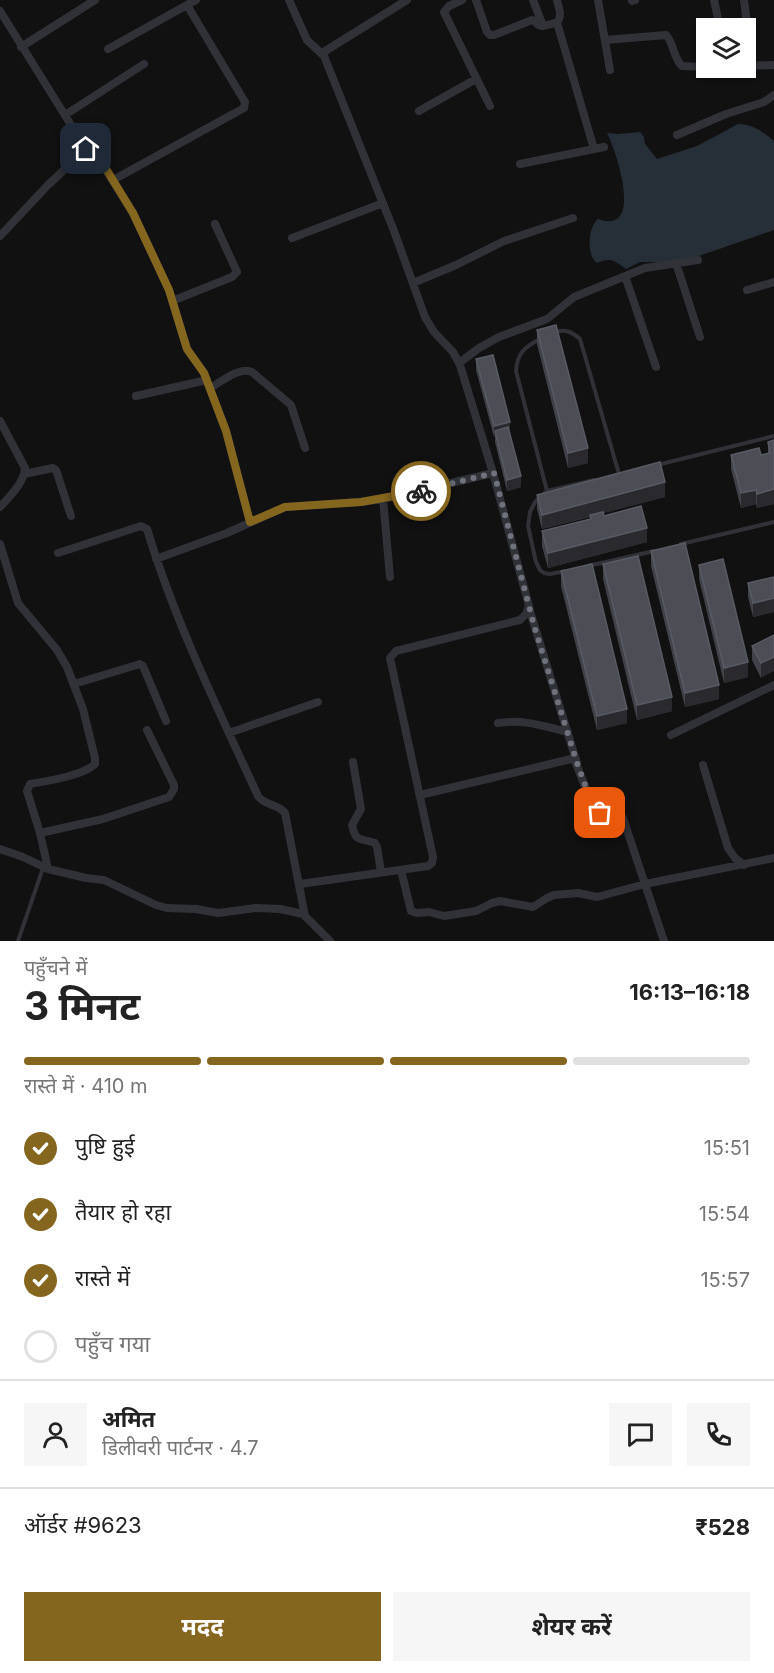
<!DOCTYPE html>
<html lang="hi">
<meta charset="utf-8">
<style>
body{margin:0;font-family:Inter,"Noto Sans Devanagari",sans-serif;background:#f6f6f6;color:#222;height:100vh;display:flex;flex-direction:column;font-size:22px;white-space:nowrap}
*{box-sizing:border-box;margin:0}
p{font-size:20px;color:#767676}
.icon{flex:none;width:33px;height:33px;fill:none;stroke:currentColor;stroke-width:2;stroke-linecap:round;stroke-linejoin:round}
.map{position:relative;height:941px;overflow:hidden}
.side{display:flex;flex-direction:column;background:#fff;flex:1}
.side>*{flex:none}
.tools{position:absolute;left:696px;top:18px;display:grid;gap:12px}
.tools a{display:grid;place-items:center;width:60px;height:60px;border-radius:0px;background:#fff;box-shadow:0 2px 4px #0004;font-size:30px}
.pin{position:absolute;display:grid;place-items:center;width:51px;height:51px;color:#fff;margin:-26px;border-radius:12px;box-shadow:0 3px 9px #0006}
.courier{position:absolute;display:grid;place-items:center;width:60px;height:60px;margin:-30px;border:4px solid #85661f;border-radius:50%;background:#fff;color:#222;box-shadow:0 2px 8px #0007}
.head em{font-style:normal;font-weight:700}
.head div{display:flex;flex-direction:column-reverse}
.head{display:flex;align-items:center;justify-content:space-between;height:102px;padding:0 24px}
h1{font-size:39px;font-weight:700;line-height:45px}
.bar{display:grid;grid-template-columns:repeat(4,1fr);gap:9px 6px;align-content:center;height:72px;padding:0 24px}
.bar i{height:8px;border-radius:4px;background:#e0e0e0}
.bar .on{background:#85661f}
.bar p{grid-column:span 4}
.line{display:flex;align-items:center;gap:15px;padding:0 24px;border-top:2px solid #e0e0e0}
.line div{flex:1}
.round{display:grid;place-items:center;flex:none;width:63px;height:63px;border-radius:0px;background:#f6f6f6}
ol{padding:0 24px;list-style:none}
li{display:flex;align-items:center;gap:18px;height:66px}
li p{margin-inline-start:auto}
li .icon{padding:6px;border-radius:50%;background:#85661f;color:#fff;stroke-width:4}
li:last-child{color:#767676}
li i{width:33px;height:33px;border:3px solid #e0e0e0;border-radius:50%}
.action{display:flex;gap:12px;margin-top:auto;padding:12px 24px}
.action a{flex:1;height:69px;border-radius:0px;background:#85661f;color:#fff;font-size:24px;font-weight:700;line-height:69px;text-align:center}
.action a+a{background:#f6f6f6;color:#222}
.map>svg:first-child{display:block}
.water{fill:#262f37}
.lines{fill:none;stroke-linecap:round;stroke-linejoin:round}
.service{stroke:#313238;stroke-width:4}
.minor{stroke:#313238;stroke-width:8}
.wall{fill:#414249}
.shaded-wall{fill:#2a2a2e}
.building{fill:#4c4d55;stroke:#595b64;stroke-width:1.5}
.done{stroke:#6f727c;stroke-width:6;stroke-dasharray:0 10.8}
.route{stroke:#85661f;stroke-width:8}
</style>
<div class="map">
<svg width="774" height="941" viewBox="0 0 774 941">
<rect width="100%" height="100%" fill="#111112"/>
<!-- water -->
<path class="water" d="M738,124c15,0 25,8 36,17v89l-81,28 -25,4h-28l-14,7c-12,-9 -15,-12 -29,-6 -11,-7 -9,-36 1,-44 47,17 18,-69 9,-86l11,1 22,-2 4,5 1,7 12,15 40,-13z"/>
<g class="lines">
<!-- service -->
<path class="service" d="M555,332c11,-3 17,0 25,7l39,135
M540,339c-15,8 -23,14 -24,32l31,120
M657,465l117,-29
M681,544l93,-22
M588,566l66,-15
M566,571l-16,3 -6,-1 -4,-3 -4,-8 -8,-36 2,-14 5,-10 12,-11 47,-11
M18,941l25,-73"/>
<!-- minor -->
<path class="minor" d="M289,0l18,40 17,16 70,175 31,86 9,15 19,20 7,13 33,108 36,133 -3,8 -6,6 -124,31 -6,7 43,199 -1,6 -4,3 -128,18
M462,0l-13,6 -5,6 46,94
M476,0l11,32 3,3h4l38,-15 3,1c4,8 12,4 20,2l3,3 36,123
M533,0l10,26
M598,0l12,70
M714,0l6,28
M744,0l5,41 -3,5
M632,1l3,-1
M0,11l86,138
M556,24c7,-8 3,-15 1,-24
M605,40l61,-5c8,8 7,23 16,31l24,1
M21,47l74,-47
M108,49l88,-49
M322,53l85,-53
M746,66l28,-1
M419,111l57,-32
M65,115l79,-51
M677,135l49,-21 38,-12 10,-7
M520,164l84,-17
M113,180l131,-72 1,-6 -58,-97
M0,236l47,-50 41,-39 4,1 41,65 36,77 18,59 17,24 22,58 24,91
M292,238l91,-35
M676,263l24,74
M625,276l31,91
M413,283l43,-18 48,-24 69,-23
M747,290l27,-8
M172,301l60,-24 5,-5 -22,-48
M459,363l20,-15 20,-11 48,-18 27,-22 71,-29 53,-8
M210,388c11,-6 30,-22 42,-16l39,33 14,43
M136,396l71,-16
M0,421l25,47c-1,15 -15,28 -25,39
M24,474l29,-6 3,2 15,46
M383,499l7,78
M0,544l18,59 39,47 10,17 16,42 12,49v6c-13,12 -48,17 -65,20l-3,7 13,42 8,36
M58,553l83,-27 6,3c28,93 71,180 111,267 7,10 20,8 27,17l20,103
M156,559l71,-26 58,-26 76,-5 22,-3 110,-26
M529,608l48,155
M74,684l66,-20 3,2 23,55
M498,723c25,-4 45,3 70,9
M229,733l89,-31
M671,735l103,-50
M353,762l8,47 -9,16c4,19 8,12 23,18l2,4 4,25
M703,765l25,83 7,10 9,7
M420,795l151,-36 4,2 19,48 6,4h17l6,5 41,123
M40,833l63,-14 66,-22 5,-8v-4l-27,-55
M0,849l23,8 25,12 38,9 18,2 52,25 11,3 29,1 22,4 38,-5 24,1 23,5 27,27
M401,870l10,41 6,2 12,-1 15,4 32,-5 16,-8 8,-2 33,6 14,-9 7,-3 24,-2 19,4 48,-13 129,-26"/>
</g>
<!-- wall -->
<path class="wall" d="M537,330l51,133 -20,5 -31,-124z
M476,359l34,74 11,54 -14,4 -12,-49v-5h-1l-18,-67z
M774,440v64l-17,4 -1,-4 -15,4 -10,-39v-14h30l7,-2v-11z
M537,495l128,2 -62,16 1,3 43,26 -99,26 -6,-22v-15l48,-12v-2l-48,12 -5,-20z
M651,551l68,148 -34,8 -34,-141z
M603,564l69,147 -35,9 -34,-141z
M699,565l49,112 -24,6 -25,-104z
M561,571l66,152 -30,7 -36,-144z
M774,577v35l-21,5 -5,-20v-14z
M774,635l-13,43 -9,-18v-14z"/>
<!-- shaded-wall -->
<path class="shaded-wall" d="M510,422v11l-15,-2v6h-1v-11z
M588,448v15l-20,5v-15z
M521,476v11l-14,4v-11z
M665,482v15l-123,32v-14z
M774,489v15l-17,4v-14z
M756,490v14l-15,4v-15z
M647,528v14l-99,26v-15z
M774,598v14l-21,5v-14z
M774,657v14l-13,7v-15z
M748,662v15l-24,6v-15z
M719,685v14l-34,8v-14z
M672,697v14l-35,9v-15z
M627,709v14l-30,7v-14z"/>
<!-- building -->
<path class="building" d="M556,325l32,123 -20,5 -31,-123z
M493,355l17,67 -16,4 -18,-67z
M508,427l13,49 -14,4 -12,-49z
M774,440v49l-17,5 -1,-4 -15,3 -10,-38 28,-7 2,7 9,-2 -2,-11z
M660,462l5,20 -123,33 -5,-20z
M641,506l6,22 -99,25 -6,-22 49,-12 -1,-4 13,-3 1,4z
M685,543l34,142 -34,8 -34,-142z
M638,556l34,141 -35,8 -34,-141z
M723,559l25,103 -24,6 -25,-103z
M592,564l35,145 -30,7 -36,-145z
M774,577v21l-21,5 -5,-20z
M774,635v22l-13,6 -9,-17z"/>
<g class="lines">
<!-- done -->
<path class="done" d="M421,491l73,-18 41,156 42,134 16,44 7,6"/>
<!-- route -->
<path class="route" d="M86,149l2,-2 4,1 5,6 36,59 36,77 18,59 17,24 22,58 24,91 35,-15 76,-5 60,-11"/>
</g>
</svg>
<div class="tools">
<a><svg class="icon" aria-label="layers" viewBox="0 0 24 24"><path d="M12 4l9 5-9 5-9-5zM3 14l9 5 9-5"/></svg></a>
</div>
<div class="pin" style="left:600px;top:813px;background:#ea580c"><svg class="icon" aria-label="bag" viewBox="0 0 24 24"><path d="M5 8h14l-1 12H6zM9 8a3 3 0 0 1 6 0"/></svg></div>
<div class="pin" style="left:86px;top:149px;background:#1f2937"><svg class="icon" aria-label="home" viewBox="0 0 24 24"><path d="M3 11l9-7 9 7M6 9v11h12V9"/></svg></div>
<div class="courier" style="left:421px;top:491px"><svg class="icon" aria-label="bike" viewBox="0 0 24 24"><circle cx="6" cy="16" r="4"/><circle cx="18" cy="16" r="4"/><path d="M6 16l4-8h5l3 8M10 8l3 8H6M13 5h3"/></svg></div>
</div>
<section class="side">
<div class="head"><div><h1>3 मिनट</h1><p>पहुँचने में</p></div><em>16:13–16:18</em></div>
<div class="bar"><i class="on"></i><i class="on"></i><i class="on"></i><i></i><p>रास्ते में · 410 m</p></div>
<ol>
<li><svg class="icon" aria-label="check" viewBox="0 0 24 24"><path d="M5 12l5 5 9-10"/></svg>पुष्टि हुई<p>15:51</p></li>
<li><svg class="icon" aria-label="check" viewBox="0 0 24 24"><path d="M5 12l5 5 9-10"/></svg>तैयार हो रहा<p>15:54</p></li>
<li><svg class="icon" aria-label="check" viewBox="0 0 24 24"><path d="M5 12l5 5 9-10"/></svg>रास्ते में<p>15:57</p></li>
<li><i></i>पहुँच गया</li>
</ol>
<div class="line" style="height:108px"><a class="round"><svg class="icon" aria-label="person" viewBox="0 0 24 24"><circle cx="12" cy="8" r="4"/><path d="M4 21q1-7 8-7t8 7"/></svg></a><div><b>अमित</b><p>डिलीवरी पार्टनर · 4.7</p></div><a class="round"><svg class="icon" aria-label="chat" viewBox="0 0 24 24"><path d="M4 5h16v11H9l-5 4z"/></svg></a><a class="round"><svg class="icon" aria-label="phone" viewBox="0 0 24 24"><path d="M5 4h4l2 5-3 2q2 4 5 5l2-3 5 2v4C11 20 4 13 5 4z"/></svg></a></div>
<div class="line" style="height:78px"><div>ऑर्डर #9623</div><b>₹528</b></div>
<div class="action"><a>मदद</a><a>शेयर करें</a></div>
</section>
